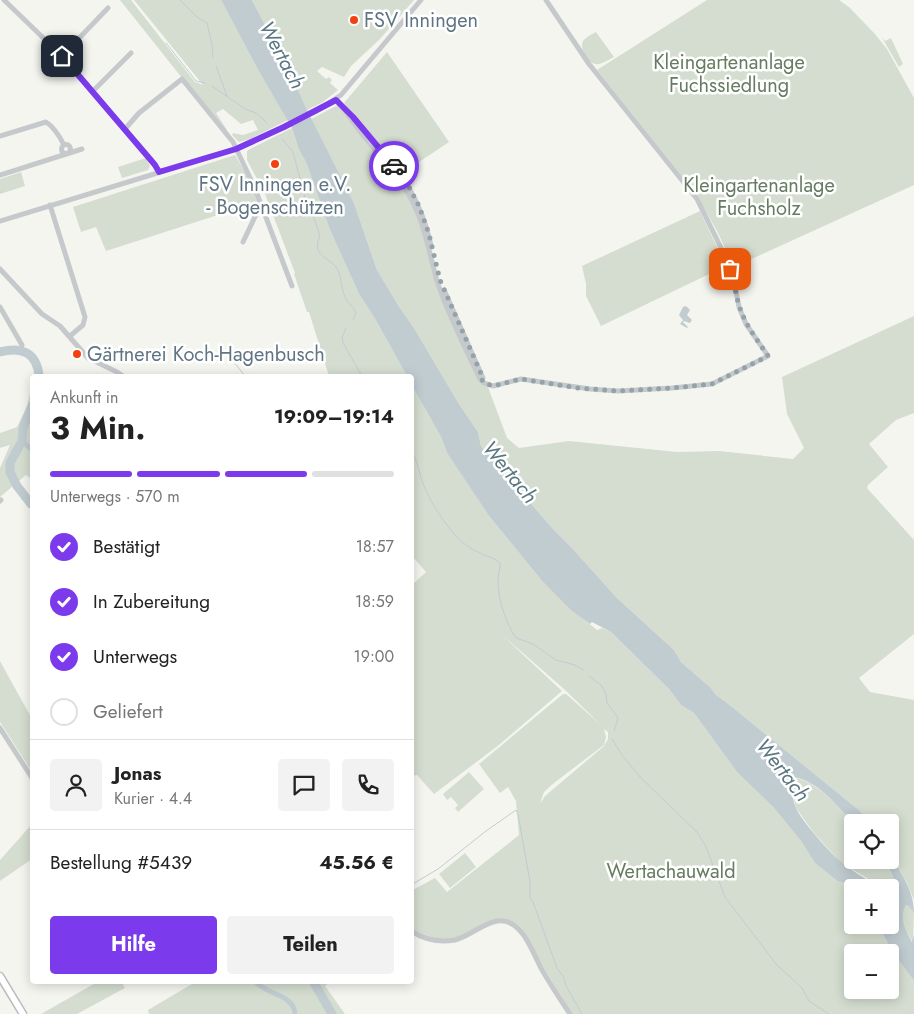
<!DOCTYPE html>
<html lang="de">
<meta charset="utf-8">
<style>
body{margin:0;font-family:Jost,sans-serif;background:#f2f2f2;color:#222;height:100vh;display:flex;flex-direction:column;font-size:19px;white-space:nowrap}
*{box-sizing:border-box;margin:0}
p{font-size:16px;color:#767676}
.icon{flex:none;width:28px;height:28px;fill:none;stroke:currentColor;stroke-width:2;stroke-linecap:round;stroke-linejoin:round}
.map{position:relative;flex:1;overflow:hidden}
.side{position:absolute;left:30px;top:374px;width:384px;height:610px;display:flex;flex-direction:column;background:#fff;border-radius:5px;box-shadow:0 2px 12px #0003}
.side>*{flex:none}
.fabs{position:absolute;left:844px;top:814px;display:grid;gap:10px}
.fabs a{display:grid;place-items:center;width:55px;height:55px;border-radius:5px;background:#fff;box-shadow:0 2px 12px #0003;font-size:25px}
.pin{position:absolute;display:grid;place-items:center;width:42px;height:42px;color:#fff;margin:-21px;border-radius:10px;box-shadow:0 2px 8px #0006}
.courier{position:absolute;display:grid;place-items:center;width:50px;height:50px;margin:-25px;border:4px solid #7c3aed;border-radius:50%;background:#fff;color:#222;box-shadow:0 1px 6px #0007}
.summary em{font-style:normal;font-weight:700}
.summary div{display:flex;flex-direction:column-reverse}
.summary{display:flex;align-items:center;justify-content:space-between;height:85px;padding:0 20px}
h1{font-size:32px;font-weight:700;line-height:38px}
.bar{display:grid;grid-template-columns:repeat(4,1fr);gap:8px 5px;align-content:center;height:60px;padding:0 20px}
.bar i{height:6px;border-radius:4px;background:#e0e0e0}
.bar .active{background:#7c3aed}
.bar p{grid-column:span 4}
.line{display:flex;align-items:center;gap:12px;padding:0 20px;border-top:1px solid #e0e0e0}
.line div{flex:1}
.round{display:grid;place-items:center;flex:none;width:52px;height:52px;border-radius:5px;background:#f2f2f2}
ol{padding:0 20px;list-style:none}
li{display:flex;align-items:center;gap:15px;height:55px}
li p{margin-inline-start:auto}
li .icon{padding:5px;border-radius:50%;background:#7c3aed;color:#fff;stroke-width:4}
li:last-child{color:#767676}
li i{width:28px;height:28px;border:2px solid #e0e0e0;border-radius:50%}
.primary-button{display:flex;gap:10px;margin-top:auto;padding:10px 20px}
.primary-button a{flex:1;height:58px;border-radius:5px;background:#7c3aed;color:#fff;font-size:20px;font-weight:700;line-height:58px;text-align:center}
.primary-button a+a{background:#f2f2f2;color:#222}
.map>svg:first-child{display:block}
.green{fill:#d5ddd0;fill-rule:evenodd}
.water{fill:#c1ccd1}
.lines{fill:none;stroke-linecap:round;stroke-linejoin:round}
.stream{stroke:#c1ccd1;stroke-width:1}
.canal{stroke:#c1ccd1;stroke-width:5}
.river{stroke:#c1ccd1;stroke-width:9}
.major-casing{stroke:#b8bcbf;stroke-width:9}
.minor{stroke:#c6c9cc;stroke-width:5}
.major{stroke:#fff;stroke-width:6}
.done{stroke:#94a2aa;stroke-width:5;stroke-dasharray:0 9}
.route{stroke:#7c3aed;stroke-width:6}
.poi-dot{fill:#f44010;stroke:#fff;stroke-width:2}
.labels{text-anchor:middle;stroke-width:5;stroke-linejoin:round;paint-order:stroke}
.poi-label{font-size:20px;fill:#607584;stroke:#fff;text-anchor:start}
.park-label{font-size:20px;fill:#667b60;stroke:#fff}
.water-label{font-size:21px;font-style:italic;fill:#5b7882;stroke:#fff}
</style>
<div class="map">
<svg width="914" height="1014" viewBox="0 0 914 1014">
<rect width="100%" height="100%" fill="#f5f5f0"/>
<!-- green -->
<path class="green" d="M120,0h11l64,82 8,3 -69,-85h87l36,68 31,52 -38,19 -11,3 -7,-7 1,-2 10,2 15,-5 -5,-10 -12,4 -18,-15 -7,4 11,17 -2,2z
M252,0h162l-34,39 -29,27 -7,11 -22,-10 -5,4 9,8 3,-2 3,3 -2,3 8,7 -15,12 -16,8 -11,-25z
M707,0h132l10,7 26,27 12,15 27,49v87l-180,82 -17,-36 -21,-37 -99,-124z
M596,32l18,25c-6,3 -13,8 -19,7 -7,-1 -16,-16 -12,-23 3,-4 9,-7 13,-9z
M881,36l4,5 6,-3 12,26 -4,3z
M387,52l62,90 -45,30 -60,-69z
M338,105l51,62 27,41 21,73 47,103 4,3 19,51 12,10 50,-7 108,11 42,-1 74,8 11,-11 -17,-34 -5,-37 132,-61v97l-18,7 -27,24 19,23 -20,18 -1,3 47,52v94l-55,44 11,14 44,8v200l-7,-17 -17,-31v-30h-20l-10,-11 -134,-109 -10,-7 -5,-7 -30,-26 -7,-12 -57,-52 -45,-50 -19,-19 -72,-83 -3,-14 -19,-28 -45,-76 -16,-23 -21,-35 -23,-67 -43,-84z
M292,128l7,22 7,12 24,68 29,64 15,23 33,59h-78l-20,-64h-2l-13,-38 1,-1 -30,-79 -18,-34v-9l3,-2z
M235,155l11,19 12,28 -152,49 -10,-24 -15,5 -8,-25z
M146,158l4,8 -2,4 -26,8 -4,-11z
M21,172l4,14 -25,8v-15z
M700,211l26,55 -125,60 -15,-30v-12l-4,-18z
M411,384l30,53 6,16 42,63 54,66 28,27 26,21 5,-2 9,4 58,57 12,16 13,8 43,59 37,36 27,33 14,22 22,18 14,4 2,2 -1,38h26l14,26 22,30v33h-342l-50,-82 -16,-12 -51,18c-16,3 -29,-2 -44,-9v-38l24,-13 12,14 72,-57 -3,-34 -8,-14 -8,6 -21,-29 84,-70h3l35,31 -36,-35 -65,-57 62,58 -63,54 -65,49 -17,-19 -6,1v-190l15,-14 -13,-15 -2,1zM604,729l4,3v7l-4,7 -59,50 -5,8 4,-12 10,-9 50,-38 2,-8zM852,952h38v38h-38z
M32,385v94l-6,-4 -26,22v-29l10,-23 -10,3v-15l17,-6 10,-21z
M0,661l32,58v53l-32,-50z
M469,772l15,17 -26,23 -3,-4 3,-3 -7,-8 -4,3 -4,-6z
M792,777c27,5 42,27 61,45l-1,38h32c7,13 15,26 13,41l-3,2 -4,-6v-9l-12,-1 -11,-9 -27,-16 -26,-29 -18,-25 -5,-21z
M32,824v35l-32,22v-21z
M465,853l11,14 -26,21 -11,-14z
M906,905h3l5,8 -1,29c-7,-12 -14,-23 -7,-37z
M99,981h22l4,7 -48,26h-36z
M197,981h134l-6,5 20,28h-196l-1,-4z"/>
<!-- water -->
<path class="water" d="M221,0h31l44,85 11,25 47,93 23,67 21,35 16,23 45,76 19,28 3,14 72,83 19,19 45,50 57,52 7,12 30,26 5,7 10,7 134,109 10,11h-17c-18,-17 -35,-42 -61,-45 -1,10 0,22 4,31 5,12 34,45 44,53 11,10 26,17 38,26h-25l-2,-2 -14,-4 -22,-18 -14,-22 -27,-33 -37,-36 -43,-59 -13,-8 -12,-16 -58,-57 -19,-10 -2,2 -19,-14 -28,-28 -54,-66 -42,-63 -6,-16 -30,-53v-8h-4l-33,-59 -15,-23 -29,-64 -24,-68 -7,-12 -7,-22 -35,-60z
M686,306l4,4 -3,5 5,5 -2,3 -6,-2 -1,1 5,5 -1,1 -7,-4 3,-4 -4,-5 4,-8z
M890,852c10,22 24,36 24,61l-5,-7 -3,-1c-7,14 0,25 6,37l2,-7v46l-22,-30 -14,-26h12v-28l4,5 3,-1c2,-15 -6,-29 -13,-41h6z"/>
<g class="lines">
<!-- stream -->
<path class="stream" d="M180,0l17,17 10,6 5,21 1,13
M166,43l30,38 9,2
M216,66l11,30
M212,86l33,23 11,4 11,10
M282,139l11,13 14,53 6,10 7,21c-9,19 8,21 16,31 6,9 5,21 9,30 2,7 9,9 11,16l-3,7
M346,328l-4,10 1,5 19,33
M233,361l12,15
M411,450c7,11 8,24 13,36 7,17 19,35 31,49 7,8 16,14 25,18 7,4 14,4 20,10 1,6 -2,10 -2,16 0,21 7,42 18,59l17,6 23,16 19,5 8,5
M589,676l12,9 5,9 1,9 11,15 -4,13
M612,739l10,16 18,22 57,55 9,15 19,50 51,67 26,24 7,13 20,13
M411,885l27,-16 48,-38 30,-21 2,4 12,68v16l3,4 24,66 7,10 2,8 16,28"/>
<!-- canal -->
<path class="canal" d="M22,441l10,9
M255,981c11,14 39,13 40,33"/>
<!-- river -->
<path class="river" d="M0,352c22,-6 37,1 39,24
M31,504l-14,-18 -7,-14v-9l12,-22 1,-13 9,-22
M313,981l19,33"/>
<defs>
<path id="major" d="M0,976l23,38"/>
</defs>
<!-- major casing -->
<use href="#major" class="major-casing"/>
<!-- minor -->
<path class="minor" d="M4,0l58,56 91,106 6,10
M62,56l46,-48
M93,91l38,-38
M336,99c11,13 19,27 30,40 18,22 38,42 49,68 11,23 15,49 22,74 11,34 28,66 43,98l4,4 9,3 28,-7 69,10 28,2 54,-3 40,-4 56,-28 -22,-32 -7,-17 -5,-27 -7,-20 -30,-61 -108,-135 -43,-64
M352,116c8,8 15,18 22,26 30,34 47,59 57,103
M125,129l14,-16 43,-34 51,63 21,44 38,100
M0,136l46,-14c8,5 14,15 18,23
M61.5 149a4.5 4.5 0 1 1 9 0a4.5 4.5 0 1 1-9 0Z
M0,175l82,-26
M50,205l35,112 -2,8 -13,11
M0,221l236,-72 81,-38 24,-16 80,-95
M243,242l18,-38
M0,269l42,45 18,12 28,32 29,14 6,4
M445,292l38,86 -1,2
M0,307l22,38
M0,501l1,-1
M0,728l32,50
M411,931c13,8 29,12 44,9 20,-5 40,-30 60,-14 12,9 19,29 26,42 9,16 19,31 29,46"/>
<!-- major -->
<use href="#major" class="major"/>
</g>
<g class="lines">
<!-- done -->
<path class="done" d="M394,166l15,21 10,19 10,28 11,46 43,98 -1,2 2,3 9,3 28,-7 57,9 40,3 54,-3 40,-4 56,-28c-10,-15 -22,-30 -28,-48 -5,-13 -5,-26 -10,-39"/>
<!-- route -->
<path class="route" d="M62,56l93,109 4,7 77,-23 48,-22 52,-27 17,17 41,49"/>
</g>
<!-- markers -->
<g class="poi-dot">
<circle cx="354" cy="20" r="5"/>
<circle cx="275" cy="164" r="5"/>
<circle cx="77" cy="354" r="5"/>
</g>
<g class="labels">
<!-- poi labels -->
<g class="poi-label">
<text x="364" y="27">FSV Inningen</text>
<text x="275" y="191" text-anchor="middle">FSV Inningen e.V.<tspan x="275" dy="23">- Bogenschützen</tspan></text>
<text x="87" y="361">Gärtnerei Koch-Hagenbusch</text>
</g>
<!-- park labels -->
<g class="park-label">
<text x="729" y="69">Kleingartenanlage<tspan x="729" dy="23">Fuchssiedlung</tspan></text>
<text x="759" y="192">Kleingartenanlage<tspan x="759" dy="23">Fuchsholz</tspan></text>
<text x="671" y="878">Wertachauwald</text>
</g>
<!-- water labels -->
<g class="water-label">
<text transform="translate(282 55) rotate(62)" y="7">Wertach</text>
<text transform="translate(510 472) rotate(51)" y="7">Wertach</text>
<text transform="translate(783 770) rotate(52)" y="7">Wertach</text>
</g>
</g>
</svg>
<div class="fabs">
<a><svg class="icon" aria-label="locate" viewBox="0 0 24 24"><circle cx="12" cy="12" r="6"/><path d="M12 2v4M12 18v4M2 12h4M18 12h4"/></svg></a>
<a>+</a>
<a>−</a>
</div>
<div class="pin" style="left:730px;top:269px;background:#ea580c"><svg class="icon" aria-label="bag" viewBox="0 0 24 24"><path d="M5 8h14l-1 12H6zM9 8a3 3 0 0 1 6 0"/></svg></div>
<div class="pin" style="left:62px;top:56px;background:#1f2937"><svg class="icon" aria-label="home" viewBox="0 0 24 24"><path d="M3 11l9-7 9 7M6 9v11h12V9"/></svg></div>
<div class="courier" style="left:394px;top:166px"><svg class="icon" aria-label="car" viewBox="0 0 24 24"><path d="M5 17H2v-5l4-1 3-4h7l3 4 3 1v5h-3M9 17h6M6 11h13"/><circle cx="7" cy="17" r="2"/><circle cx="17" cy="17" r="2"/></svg></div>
<section class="side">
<div class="summary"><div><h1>3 Min.</h1><p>Ankunft in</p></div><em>19:09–19:14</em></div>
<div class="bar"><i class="active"></i><i class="active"></i><i class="active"></i><i></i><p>Unterwegs · 570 m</p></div>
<ol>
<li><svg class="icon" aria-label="check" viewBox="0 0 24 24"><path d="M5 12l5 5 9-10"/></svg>Bestätigt<p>18:57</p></li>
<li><svg class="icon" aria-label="check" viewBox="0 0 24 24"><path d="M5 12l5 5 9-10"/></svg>In Zubereitung<p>18:59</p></li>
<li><svg class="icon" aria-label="check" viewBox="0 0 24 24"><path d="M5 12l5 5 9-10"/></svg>Unterwegs<p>19:00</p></li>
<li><i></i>Geliefert</li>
</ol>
<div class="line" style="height:90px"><a class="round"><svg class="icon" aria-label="person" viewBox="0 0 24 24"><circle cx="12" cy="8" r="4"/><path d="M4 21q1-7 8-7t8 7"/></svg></a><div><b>Jonas</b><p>Kurier · 4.4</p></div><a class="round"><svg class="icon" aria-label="chat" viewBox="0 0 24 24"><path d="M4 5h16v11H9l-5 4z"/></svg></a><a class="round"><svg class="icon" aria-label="phone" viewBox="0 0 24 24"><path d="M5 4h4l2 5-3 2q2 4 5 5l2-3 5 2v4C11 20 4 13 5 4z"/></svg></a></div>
<div class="line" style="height:65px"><div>Bestellung #5439</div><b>45.56 €</b></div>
<div class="primary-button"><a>Hilfe</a><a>Teilen</a></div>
</section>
</div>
